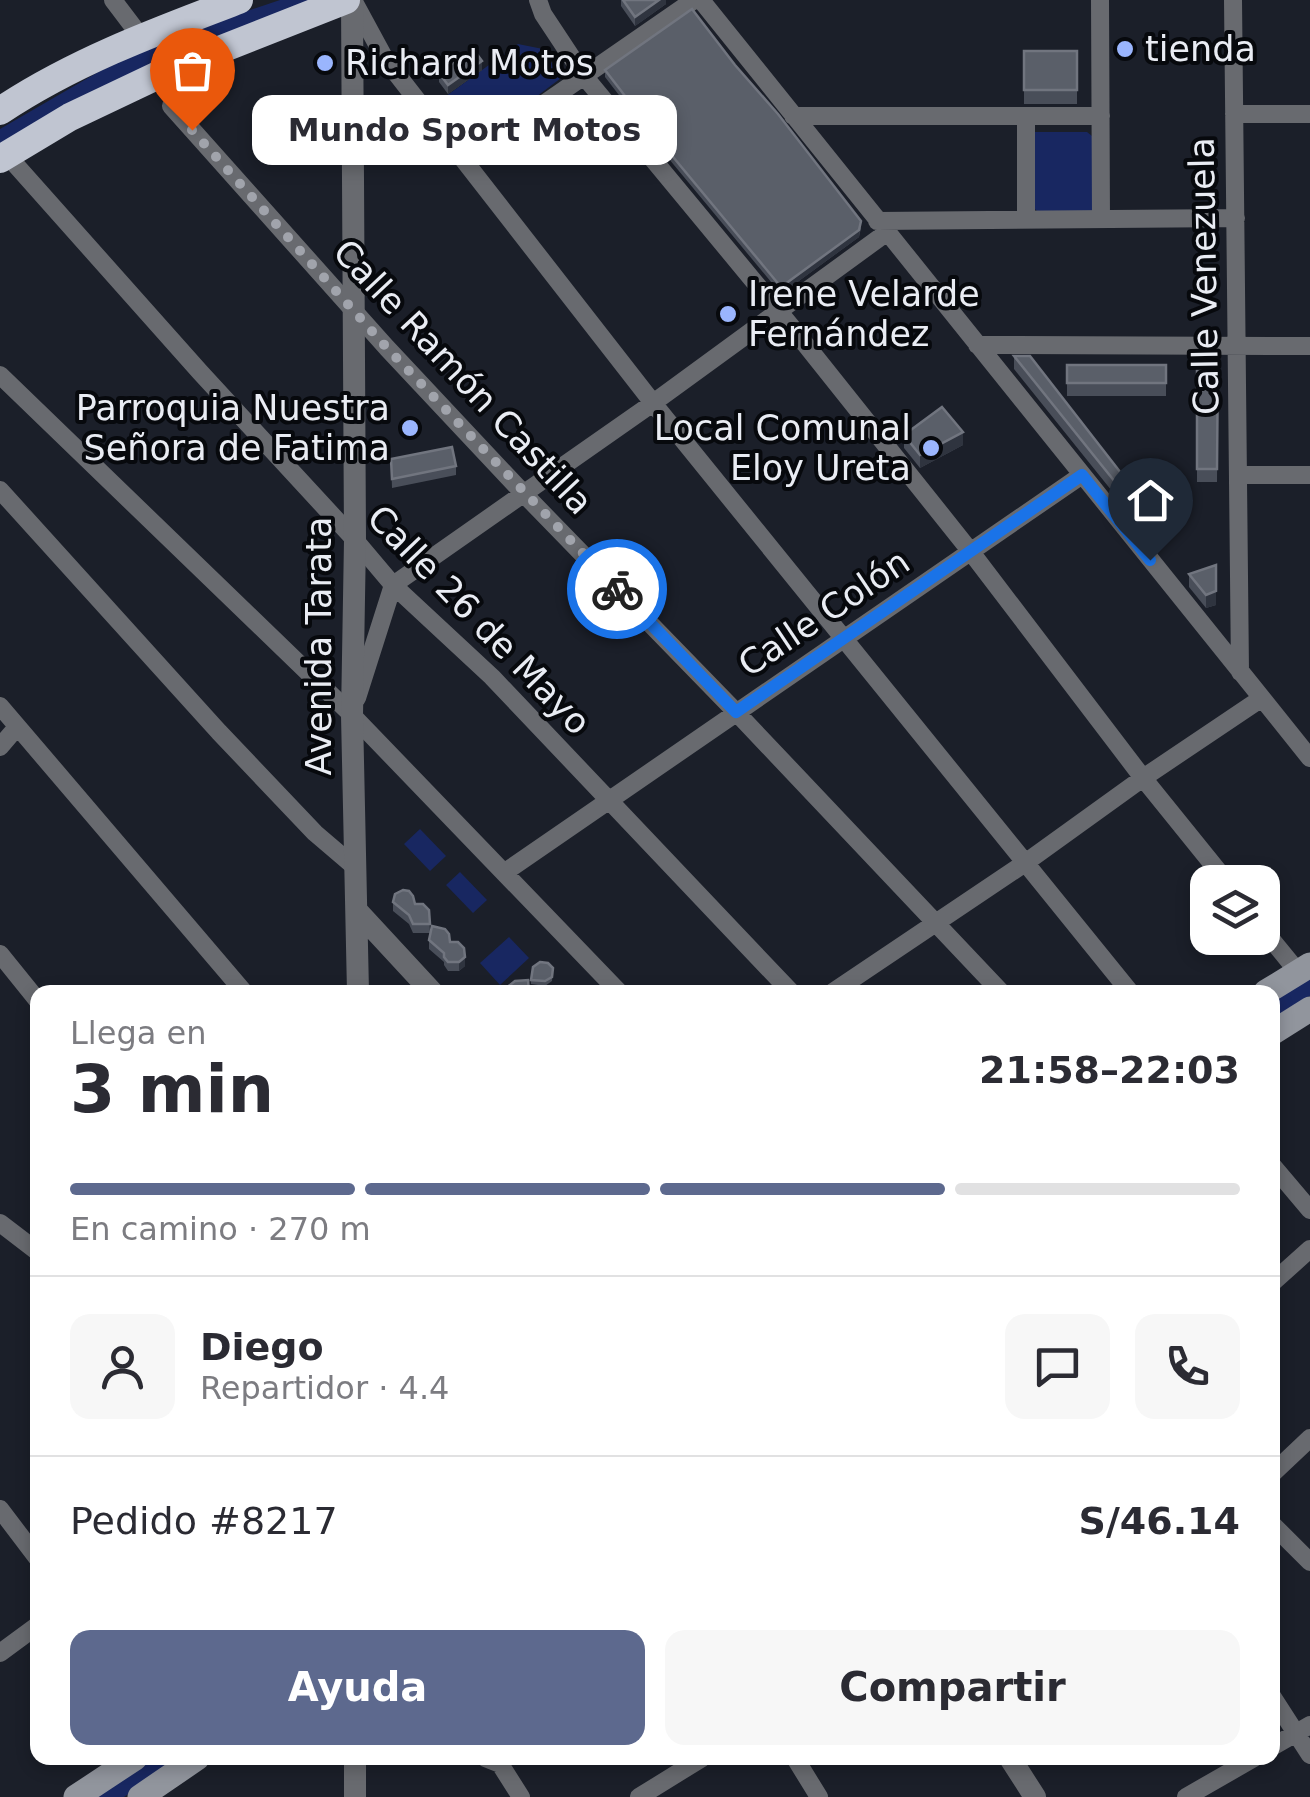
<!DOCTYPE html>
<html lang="es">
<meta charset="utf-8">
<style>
body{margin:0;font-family:"DejaVu Sans",sans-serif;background:#f7f7f7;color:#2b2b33;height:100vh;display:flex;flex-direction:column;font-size:38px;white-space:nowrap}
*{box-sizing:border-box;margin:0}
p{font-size:32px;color:#7c7c81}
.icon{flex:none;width:55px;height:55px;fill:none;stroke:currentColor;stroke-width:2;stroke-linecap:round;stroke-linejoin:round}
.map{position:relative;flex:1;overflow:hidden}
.side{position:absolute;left:30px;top:985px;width:1250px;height:780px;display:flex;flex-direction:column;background:#fff;border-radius:20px;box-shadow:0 5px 15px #0003}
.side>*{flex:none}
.controls{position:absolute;left:1190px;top:865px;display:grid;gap:20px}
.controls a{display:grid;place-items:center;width:90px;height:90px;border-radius:20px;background:#fff;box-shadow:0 5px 15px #0003;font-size:50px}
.pin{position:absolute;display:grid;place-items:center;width:85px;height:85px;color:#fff;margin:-102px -42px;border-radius:50% 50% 50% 0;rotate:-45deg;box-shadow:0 0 10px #0007}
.pin .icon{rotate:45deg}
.courier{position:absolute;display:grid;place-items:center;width:100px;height:100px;margin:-50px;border:8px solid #1a73e8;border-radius:50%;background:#fff;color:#222;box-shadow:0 2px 12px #0007}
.bubble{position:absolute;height:70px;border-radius:20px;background:#fff;box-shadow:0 5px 15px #0003;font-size:32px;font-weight:600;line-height:70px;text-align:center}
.summary em{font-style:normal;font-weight:600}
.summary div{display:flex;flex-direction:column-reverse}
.summary{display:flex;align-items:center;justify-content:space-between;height:170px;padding:0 40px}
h1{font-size:65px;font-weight:600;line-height:75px}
.bar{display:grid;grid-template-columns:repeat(4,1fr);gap:15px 10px;align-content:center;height:120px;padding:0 40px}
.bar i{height:12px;border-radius:8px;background:#e1e1e2}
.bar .current{background:#5d698e}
.bar p{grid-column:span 4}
.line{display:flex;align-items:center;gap:25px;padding:0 40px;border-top:2px solid #e1e1e2}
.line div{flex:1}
.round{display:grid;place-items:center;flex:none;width:105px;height:105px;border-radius:20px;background:#f7f7f7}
.button{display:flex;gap:20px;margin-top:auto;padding:20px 40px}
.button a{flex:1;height:115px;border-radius:20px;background:#5d698e;color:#fff;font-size:40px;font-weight:600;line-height:115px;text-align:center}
.button a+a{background:#f7f7f7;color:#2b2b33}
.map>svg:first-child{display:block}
.green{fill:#182761}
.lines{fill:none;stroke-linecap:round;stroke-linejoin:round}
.minor{stroke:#686a6f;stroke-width:18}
.tertiary{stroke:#686a6f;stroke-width:22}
.secondary{stroke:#91959d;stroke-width:25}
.trunk{stroke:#c0c5d1;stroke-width:28}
.wall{fill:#494e59}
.shaded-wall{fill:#2f343f}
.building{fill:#5a5f69;stroke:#71757f;stroke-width:2.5}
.done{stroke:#a1a4ac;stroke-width:10;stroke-dasharray:0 18}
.route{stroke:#1a73e8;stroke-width:12}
.poi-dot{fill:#9ab5fd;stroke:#07090d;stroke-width:4}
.labels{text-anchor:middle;stroke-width:8;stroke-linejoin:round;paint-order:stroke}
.poi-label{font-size:35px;fill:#e9ecf3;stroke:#07090d;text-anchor:start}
.street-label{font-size:35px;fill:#e9ecf3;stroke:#07090d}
</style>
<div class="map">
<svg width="1310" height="1797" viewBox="0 0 1310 1797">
<rect width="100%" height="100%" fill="#1b1f29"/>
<!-- green -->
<path class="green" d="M280,0h41l-321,146v-17l100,-58 87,-40z
M518,44l25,5 18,29 -87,66 -10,-1 -24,-29 2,-15z
M1035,132h52l5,4 1,74 -6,4 -46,1 -9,-9v-70z
M420,829l26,27 -16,15 -26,-27z
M460,872l27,28 -14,13 -27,-28z
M509,937l20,21 -29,27 -20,-22z
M1310,978v18l-37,26 -1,-20z
M154,1758h10l5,5 -2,4 -43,30h-29z"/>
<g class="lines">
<!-- minor -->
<path class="minor" d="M113,0l28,37
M353,0l32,59 268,344 477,589
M538,0l5,14 41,62 206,249 181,227 172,226 84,104
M701,0l609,758
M1100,0l1,219
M1233,0l7,672
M171,106l216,242 137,146 212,218 265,280
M1234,114h76
M793,116h308
M1026,117v102
M6,154l194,218 155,168 38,45 99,92 299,315
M464,159l230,-159
M877,221l359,-3
M977,345l333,1
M0,375l352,340 267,277
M1238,475h72
M0,490l219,242 96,101 41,35
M357,698l36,-113 260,-182 233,-170
M0,706l244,286
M0,747l17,-20
M505,872l577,-397
M1262,928l36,44
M0,954l38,47
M833,992l192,-129 118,-85 119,-80
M1272,1165l38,45
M0,1223l38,29
M1272,1283l38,-34
M1272,1474l38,-36
M0,1509l38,50
M1272,1524l38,38
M0,1653l38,-28
M1272,1696l38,59
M1272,1747l38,-22
M485,1758l15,6 21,33
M795,1758l24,39
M639,1797l63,-39
M1186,1797l68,-39"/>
<!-- tertiary -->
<path class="tertiary" d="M352,0l3,540 -3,175 6,277
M358,912l74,80
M1010,1758l25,39
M355,1797v-39"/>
<!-- secondary -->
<path class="secondary" d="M1266,992l44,-27
M1272,1033l38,-24
M76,1797l59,-39
M140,1797l57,-39"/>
<!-- trunk -->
<path class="trunk" d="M0,111c73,-49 157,-80 239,-111
M0,159l70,-42 101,-48 175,-69"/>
</g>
<!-- wall -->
<path class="wall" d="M621,0h45v4l-31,22 -14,-20z
M1024,51h53v53h-53z
M735,65l126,163 -2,9 -78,57 -122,-147 -54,-70v-7z
M482,70l-34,24 -9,-12v-9z
M1014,356l145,179 -7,6 -138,-172z
M1197,356h21l-1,126h-20z
M1067,365h99v31h-99z
M904,435l59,10 -43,23 -16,-20z
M391,459l65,7v9l-64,13z
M1216,565v40l-10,3 -17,-21v-13z
M393,902l22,2 14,6 1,23h-17l-4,-9 -16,-13z
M429,940l21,2 15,24 -6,5h-11l-4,-6v-3l-15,-13z
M553,968l-1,13 -7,5 -14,-2v-4z"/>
<!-- shaded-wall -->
<path class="shaded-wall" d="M659,0h7v4l-31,22v-9z
M482,61v9l-34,24v-9z
M861,221l-2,16 -78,57v-7z
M963,432v13l-43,23v-13z
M1159,522v13l-7,6v-13z
M1216,591v14l-10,3v-13z
M465,957v9l-6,5v-9z"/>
<!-- building -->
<path class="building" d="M623,0h36l-24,17z
M692,9l43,56 43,49 83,107 -2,9 -78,57 -122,-147 -54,-70z
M473,49l9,12 -34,24 -9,-12z
M1024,51h53v39h-53z
M1014,356h16l129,166 -7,6z
M1197,356h21l-1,113h-20z
M1067,365h99v18h-99z
M942,407l21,25 -43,23 -16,-20z
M452,447l4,19 -64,13 -1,-20z
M1216,565v26l-10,4 -17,-21z
M403,890l6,1 4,5 2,8h8l6,6 1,14h-17l-4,-9 -16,-13 2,-8z
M432,926l13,3 4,5 1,8h8l6,6 1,9 -6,5h-11l-4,-5v-4l-15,-13z
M540,962l8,1 5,5 -1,9 -7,4 -14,-1 2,-13z
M528,980l1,12h-33l3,-2 2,2 14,-11z"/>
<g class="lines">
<!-- done -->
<path class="done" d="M192,130l195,218 230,241"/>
<!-- route -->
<path class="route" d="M617,589l119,123 346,-237 68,85"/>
</g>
<!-- markers -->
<g class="poi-dot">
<circle cx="1125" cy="49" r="10"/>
<circle cx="325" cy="63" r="10"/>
<circle cx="728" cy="314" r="10"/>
<circle cx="410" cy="428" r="10"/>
<circle cx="931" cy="448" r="10"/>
</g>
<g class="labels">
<!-- poi labels -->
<g class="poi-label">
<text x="1145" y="61">tienda</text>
<text x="345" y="75">Richard Motos</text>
<text x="748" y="306">Irene Velarde<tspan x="748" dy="40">Fernández</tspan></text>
<text x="390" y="420" text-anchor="end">Parroquia Nuestra<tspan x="390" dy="40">Señora de Fatima</tspan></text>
<text x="911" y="440" text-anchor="end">Local Comunal<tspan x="911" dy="40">Eloy Ureta</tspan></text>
</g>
<!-- street labels -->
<g class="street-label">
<text transform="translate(1204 276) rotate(-91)" y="12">Calle Venezuela</text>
<text transform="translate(463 377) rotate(47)" y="12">Calle Ramón Castilla</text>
<text transform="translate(824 613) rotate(-34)" y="12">Calle Colón</text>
<text transform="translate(479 620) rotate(46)" y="12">Calle 26 de Mayo</text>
<text transform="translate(319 646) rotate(-90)" y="12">Avenida Tarata</text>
</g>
</g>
</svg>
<div class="controls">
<a><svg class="icon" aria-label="layers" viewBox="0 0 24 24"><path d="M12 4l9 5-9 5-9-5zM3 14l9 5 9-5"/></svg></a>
</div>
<div class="pin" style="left:192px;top:130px;background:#ea580c"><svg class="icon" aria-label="bag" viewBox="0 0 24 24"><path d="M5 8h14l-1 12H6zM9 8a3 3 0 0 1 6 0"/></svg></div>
<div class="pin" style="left:1150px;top:560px;background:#1f2937"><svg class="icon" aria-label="home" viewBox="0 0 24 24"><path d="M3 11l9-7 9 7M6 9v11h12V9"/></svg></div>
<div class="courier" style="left:617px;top:589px"><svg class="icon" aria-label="bike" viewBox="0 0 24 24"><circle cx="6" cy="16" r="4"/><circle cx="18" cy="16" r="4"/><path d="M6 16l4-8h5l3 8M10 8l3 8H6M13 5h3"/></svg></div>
<div class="bubble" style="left:252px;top:95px;width:425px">Mundo Sport Motos</div>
<section class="side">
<div class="summary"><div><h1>3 min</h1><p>Llega en</p></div><em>21:58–22:03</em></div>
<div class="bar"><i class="current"></i><i class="current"></i><i class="current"></i><i></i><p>En camino · 270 m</p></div>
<div class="line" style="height:180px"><a class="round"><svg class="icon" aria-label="person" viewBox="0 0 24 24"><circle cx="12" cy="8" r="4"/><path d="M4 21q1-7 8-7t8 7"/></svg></a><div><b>Diego</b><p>Repartidor · 4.4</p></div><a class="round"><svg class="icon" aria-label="chat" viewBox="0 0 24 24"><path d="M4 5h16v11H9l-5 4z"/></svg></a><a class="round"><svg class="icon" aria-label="phone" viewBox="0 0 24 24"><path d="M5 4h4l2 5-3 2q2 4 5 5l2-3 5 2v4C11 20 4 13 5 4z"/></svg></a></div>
<div class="line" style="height:130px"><div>Pedido #8217</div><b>S/46.14</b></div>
<div class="button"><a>Ayuda</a><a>Compartir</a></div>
</section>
</div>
